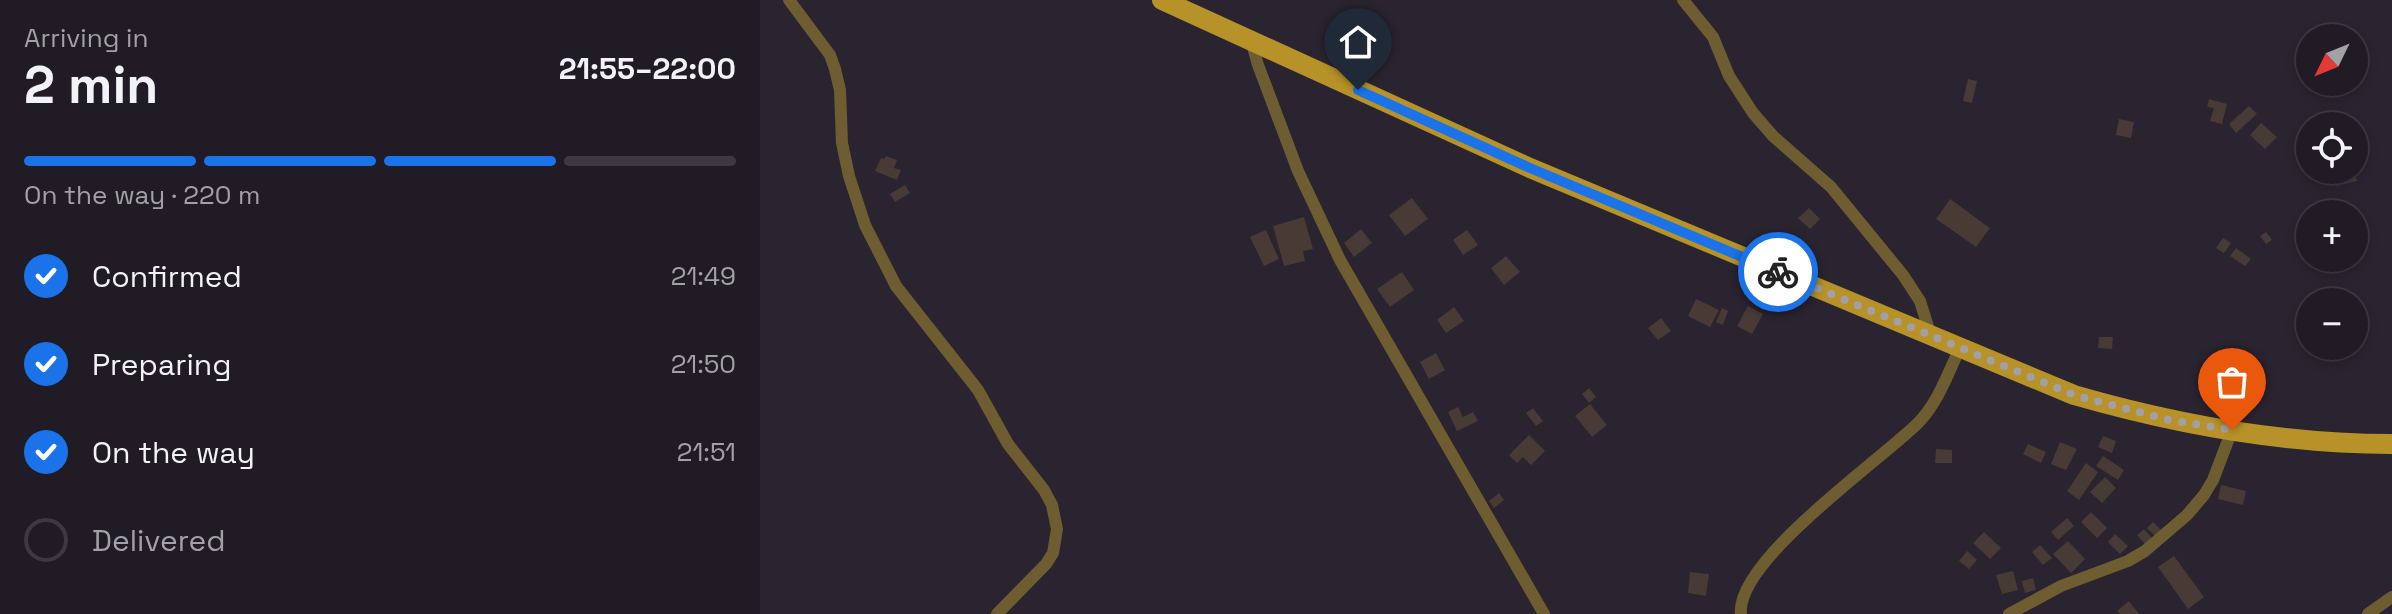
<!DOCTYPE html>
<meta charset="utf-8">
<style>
body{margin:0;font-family:"Space Grotesk",sans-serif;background:#2d2831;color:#f1f3f6;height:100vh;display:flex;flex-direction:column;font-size:30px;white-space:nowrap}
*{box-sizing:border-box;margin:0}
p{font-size:26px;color:#a2a1a6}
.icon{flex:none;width:44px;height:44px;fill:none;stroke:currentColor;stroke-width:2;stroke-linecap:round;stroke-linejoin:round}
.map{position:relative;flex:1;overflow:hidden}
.sheet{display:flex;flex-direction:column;background:#201b24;width:760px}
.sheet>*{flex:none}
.needle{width:52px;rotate:227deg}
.buttons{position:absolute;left:1536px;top:24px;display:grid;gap:16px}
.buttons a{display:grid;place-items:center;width:72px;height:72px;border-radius:50%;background:#201b24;box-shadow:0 4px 12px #0003,0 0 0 2px #3d3941;font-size:40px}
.pin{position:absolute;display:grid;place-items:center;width:68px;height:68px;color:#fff;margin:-82px -34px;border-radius:50% 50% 50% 0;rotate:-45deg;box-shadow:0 0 8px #0007}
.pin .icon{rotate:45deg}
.courier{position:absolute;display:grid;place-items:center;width:80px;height:80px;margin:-40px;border:6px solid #1a73e8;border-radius:50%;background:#fff;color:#222;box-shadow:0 2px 10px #0007}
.summary em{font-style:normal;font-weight:600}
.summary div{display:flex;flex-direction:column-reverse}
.summary{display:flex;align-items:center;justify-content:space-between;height:136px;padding:0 24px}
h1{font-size:52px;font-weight:600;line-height:60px}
.bar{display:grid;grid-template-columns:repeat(4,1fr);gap:12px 8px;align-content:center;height:96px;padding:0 24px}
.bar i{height:10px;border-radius:6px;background:#3d3941}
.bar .on{background:#1a73e8}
.bar p{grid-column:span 4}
ol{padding:0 24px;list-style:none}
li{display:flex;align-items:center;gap:24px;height:88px}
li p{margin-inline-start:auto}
li .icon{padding:8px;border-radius:50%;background:#1a73e8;color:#fff;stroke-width:4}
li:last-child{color:#a2a1a6}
li i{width:44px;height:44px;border:4px solid #3d3941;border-radius:50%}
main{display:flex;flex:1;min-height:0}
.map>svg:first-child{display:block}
.building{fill:#483a34}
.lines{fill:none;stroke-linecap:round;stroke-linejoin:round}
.minor{stroke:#6e5d31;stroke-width:12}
.primary{stroke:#b69228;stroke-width:20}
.done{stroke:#a39fa8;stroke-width:8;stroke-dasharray:0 14.4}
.route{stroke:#1a73e8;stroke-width:10}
</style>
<main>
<section class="sheet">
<div class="summary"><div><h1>2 min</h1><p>Arriving in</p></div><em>21:55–22:00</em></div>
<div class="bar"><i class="on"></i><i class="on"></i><i class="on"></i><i></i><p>On the way · 220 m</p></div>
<ol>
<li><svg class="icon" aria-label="check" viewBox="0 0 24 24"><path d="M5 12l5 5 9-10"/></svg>Confirmed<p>21:49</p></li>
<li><svg class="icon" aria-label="check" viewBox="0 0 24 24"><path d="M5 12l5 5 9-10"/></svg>Preparing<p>21:50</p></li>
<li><svg class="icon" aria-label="check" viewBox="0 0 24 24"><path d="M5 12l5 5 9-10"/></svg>On the way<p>21:51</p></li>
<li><i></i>Delivered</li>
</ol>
</section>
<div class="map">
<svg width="1632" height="614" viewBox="0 0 1632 614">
<rect width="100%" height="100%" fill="#2a2430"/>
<!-- building -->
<path class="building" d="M1208,79l9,2 -5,22 -9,-2z
M1449,99l18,5 -5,20 -12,-3 4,-13 -7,-1z
M1489,106l8,8 -21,19 -7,-9z
M1359,119l15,3 -3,16 -15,-3z
M1501,123l16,14 -12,12 -15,-14z
M126,156l11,4 -3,8 7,2 -4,10 -22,-9 6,-13 3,1z
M1571,170h23l3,11 -21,5z
M145,185l5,8 -15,9 -5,-8z
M652,198l16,21 -23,17 -16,-21z
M1190,199l40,29 -14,19 -40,-28z
M1049,208l11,11 -10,10 -12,-11z
M544,217l9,32 -10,2 2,10 -21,5 -11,-40z
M601,229l11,14 -18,14 -10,-14z
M506,230l13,29 -15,7 -14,-29z
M707,230l11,15 -15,10 -10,-15z
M1506,232l6,8 -6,4 -6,-8z
M1463,238l8,5 -7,10 -8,-5z
M1476,248l15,11 -6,7 -15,-10z
M746,256l14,16 -16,13 -13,-17z
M642,272l12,18 -24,17 -13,-18z
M936,299l23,11 -9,17 -22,-11z
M988,306l15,8 -11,20 -15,-8z
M694,307l10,14 -18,12 -9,-13z
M962,308l6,3 -5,14 -7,-3z
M901,318l10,13 -13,9 -10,-12z
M1339,337h14l-1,12 -14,-1z
M676,353l9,17 -16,9 -9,-17z
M829,388l7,9 -7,6 -7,-9z
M830,404l17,21 -15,12 -17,-21z
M698,407l5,10 10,-5 5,9 -21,10 -9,-19z
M773,408l10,13 -7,5 -10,-13z
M769,435l16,16 -14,14 -8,-8 -6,6 -8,-8z
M1343,436l13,5 -4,12 -14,-6z
M1300,442l17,7 -11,21 -15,-6z
M1268,444l18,8 -5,11 -18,-9z
M1176,449l16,1v13h-17z
M1343,456l21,14 -6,10 -22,-14z
M1326,463l12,9 -19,28 -12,-9z
M1345,477l11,11 -14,15 -12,-11z
M1461,485l25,6 -3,14 -25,-6z
M739,493l5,7 -10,8 -5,-7z
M1331,512l16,16 -10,10 -16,-16z
M1307,518l7,8 -16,14 -7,-8z
M1393,522l9,9 -6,6 -9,-9z
M1384,529l8,9 -7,6 -8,-9z
M1224,532l17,16 -11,11 -17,-16z
M1355,534l13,12 -8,8 -12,-12z
M1308,541l17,18 -14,14 -18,-19z
M1280,545l12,13 -9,7 -11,-13z
M1207,551l10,9 -8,9 -10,-8z
M1414,556l30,41 -16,12 -30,-42z
M1253,571l5,19 -16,4 -6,-19z
M930,572l19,2 -3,22 -18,-3z
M1273,578l3,12 -11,3 -3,-12z
M1369,601l10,13h-19l-3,-3z"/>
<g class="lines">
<!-- minor -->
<path class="minor" d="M29,0l41,55 5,14 5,21 2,53 7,33 16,49 31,61 82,104 30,54 36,46 8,15 5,24 -4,24 -7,11 -49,50
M923,0l30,37 16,39 24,37 20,23 58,51 72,88 17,26 10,32
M491,40l7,25 40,106 42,89 204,354
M981,614c-6,-53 140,-154 177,-191 20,-20 30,-50 42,-75
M1249,614l52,-28 67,-25 17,-10 42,-36 17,-20 9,-15 19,-50
M1608,614l24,-17"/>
<!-- primary -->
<path class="primary" d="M402,0l368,168 544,227c104,30 210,49 318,49"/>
</g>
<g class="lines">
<!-- done -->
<path class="done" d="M1018,272l296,123 95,25 63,10"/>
<!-- route -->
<path class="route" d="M598,90l172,78 248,104"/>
</g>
</svg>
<div class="buttons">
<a><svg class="needle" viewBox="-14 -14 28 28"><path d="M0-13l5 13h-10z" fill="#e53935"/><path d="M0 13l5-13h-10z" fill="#a2a1a6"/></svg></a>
<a><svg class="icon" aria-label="locate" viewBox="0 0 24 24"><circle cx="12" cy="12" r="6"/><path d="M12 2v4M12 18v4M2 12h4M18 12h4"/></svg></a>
<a>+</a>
<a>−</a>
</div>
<div class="pin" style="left:1472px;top:430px;background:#ea580c"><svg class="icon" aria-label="bag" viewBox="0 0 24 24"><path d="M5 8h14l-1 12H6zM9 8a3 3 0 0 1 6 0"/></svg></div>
<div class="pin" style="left:598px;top:90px;background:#1f2937"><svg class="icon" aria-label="home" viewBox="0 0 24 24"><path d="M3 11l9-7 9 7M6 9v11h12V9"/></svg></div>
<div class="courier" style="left:1018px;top:272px"><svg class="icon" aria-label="bike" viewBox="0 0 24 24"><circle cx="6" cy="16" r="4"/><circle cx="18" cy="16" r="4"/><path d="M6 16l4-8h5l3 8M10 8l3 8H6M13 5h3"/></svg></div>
</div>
</main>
